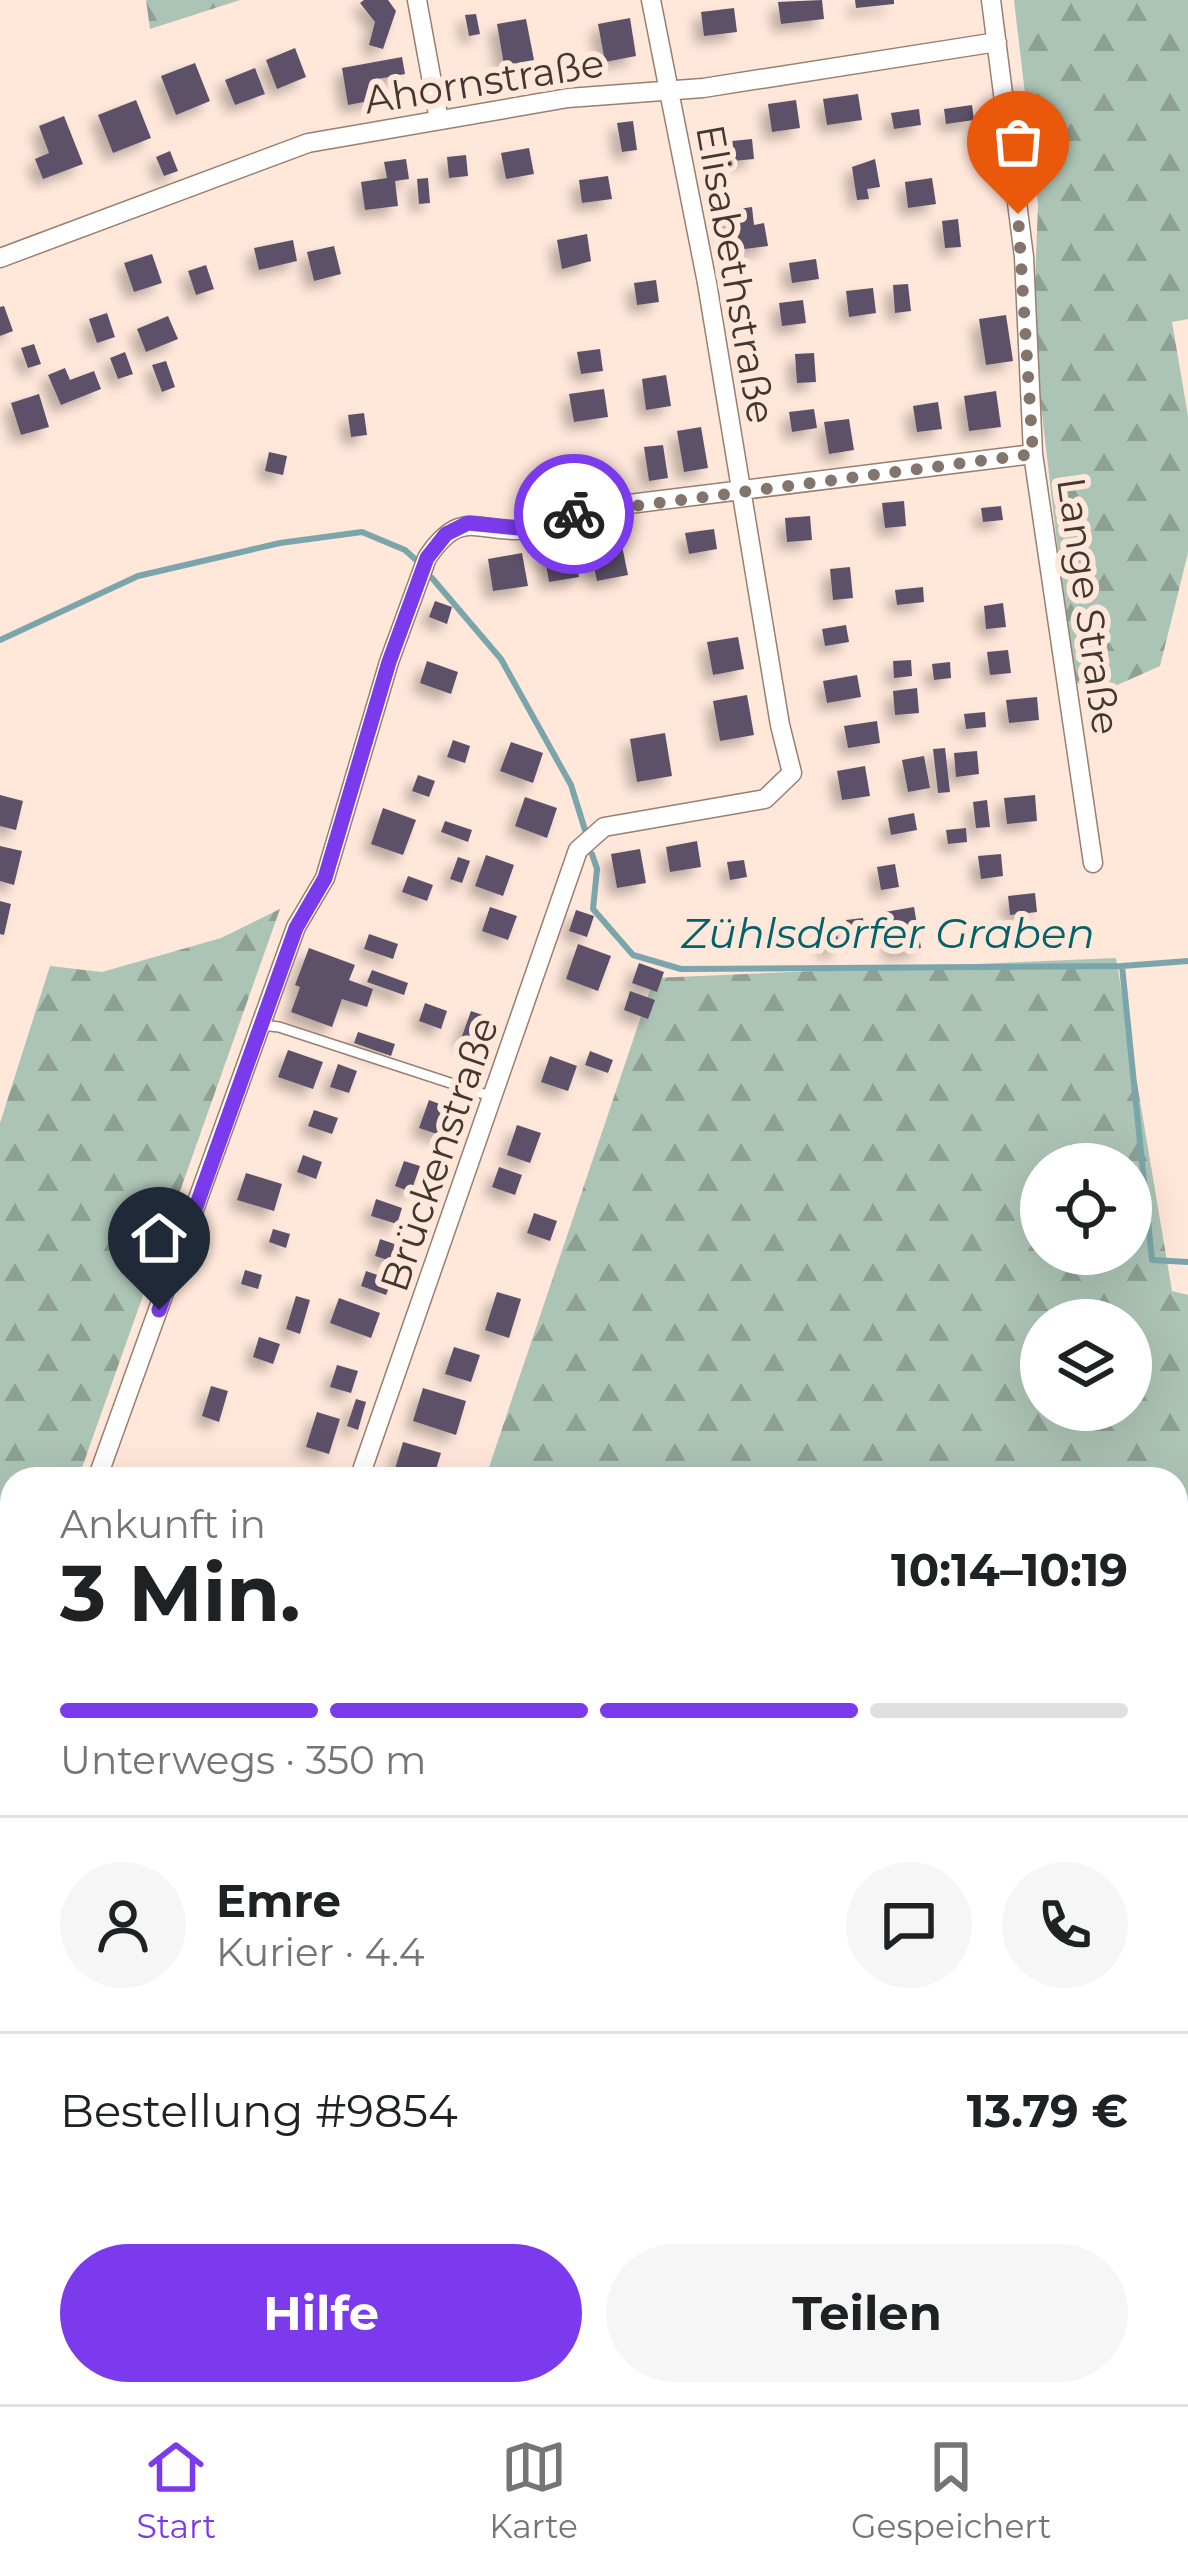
<!DOCTYPE html>
<html lang="de">
<meta charset="utf-8">
<style>
body{margin:0;font-family:Montserrat,sans-serif;background:#f6f6f6;color:#202124;height:100vh;display:flex;flex-direction:column;font-size:45px;white-space:nowrap}
*{box-sizing:border-box;margin:0}
p{font-size:39px;color:#757577}
.icon{flex:none;width:66px;height:66px;fill:none;stroke:currentColor;stroke-width:2;stroke-linecap:round;stroke-linejoin:round}
.map{position:relative;flex:1;overflow:hidden}
.panel{position:absolute;left:0px;top:1467px;width:1188px;height:939px;display:flex;flex-direction:column;background:#fff;border-radius:36px 36px 0 0;box-shadow:0 12px 48px #0002}
.panel>*{flex:none}
.tools{position:absolute;left:1020px;top:1143px;display:grid;gap:24px}
.tools a{display:grid;place-items:center;width:132px;height:132px;border-radius:50%;background:#fff;box-shadow:0 12px 48px #0002;font-size:60px}
.pin{position:absolute;display:grid;place-items:center;width:102px;height:102px;color:#fff;margin:-123px -51px;border-radius:50% 50% 50% 0;rotate:-45deg;box-shadow:0 0 12px #0007}
.pin .icon{rotate:45deg}
.courier{position:absolute;display:grid;place-items:center;width:120px;height:120px;margin:-60px;border:9px solid #7c3aed;border-radius:50%;background:#fff;color:#222;box-shadow:0 3px 15px #0007}
.overview em{font-style:normal;font-weight:700}
.overview div{display:flex;flex-direction:column-reverse}
.overview{display:flex;align-items:center;justify-content:space-between;height:204px;padding:0 60px}
h1{font-size:78px;font-weight:700;line-height:90px}
.bar{display:grid;grid-template-columns:repeat(4,1fr);gap:18px 12px;align-content:center;height:144px;padding:0 60px}
.bar i{height:15px;border-radius:9px;background:#e0e0e0}
.bar .current{background:#7c3aed}
.bar p{grid-column:span 4}
.line{display:flex;align-items:center;gap:30px;padding:0 60px;border-top:3px solid #e0e0e0}
.line div{flex:1}
.round{display:grid;place-items:center;flex:none;width:126px;height:126px;border-radius:63px;background:#f6f6f6}
.cta{display:flex;gap:24px;margin-top:auto;padding:24px 60px}
.cta a{flex:1;height:138px;border-radius:72px;background:#7c3aed;color:#fff;font-size:48px;font-weight:700;line-height:138px;text-align:center}
.cta a+a{background:#f6f6f6;color:#202124}
.dock{display:flex;justify-content:space-around;align-items:center;height:168px;border-top:3px solid #e0e0e0;background:#fff;font-size:33px;color:#757577}
.dock a{display:grid;justify-items:center;gap:6px}
.dock .current{color:#7c3aed}
.map>svg:first-child{display:block}
.forest{fill:url(#forest-firs);fill-rule:evenodd}
.lines{fill:none;stroke-linecap:round;stroke-linejoin:round}
.stream{stroke:#7aa6ab;stroke-width:6}
.building{fill:#5c5168;filter:url(#shadow)}
.lane-casing{stroke:#997f70;stroke-width:12}
.street-casing{stroke:#997f70;stroke-width:21}
.lane{stroke:#fff;stroke-width:9}
.street{stroke:#fff;stroke-width:18}
.done{stroke:#84756c;stroke-width:12;stroke-dasharray:0 21.6}
.route{stroke:#7c3aed;stroke-width:15}
.labels{text-anchor:middle;stroke-width:12;stroke-linejoin:round;paint-order:stroke}
.street-label{font-size:39px;fill:#423731;stroke:#ffe7da}
.water-label{font-size:42px;font-style:italic;fill:#00626a;stroke:#ffe7da}
</style>
<div class="map">
<svg width="1188" height="2404" viewBox="0 0 1188 2404">
<defs>
<pattern id="forest-firs" width="22" height="20" patternUnits="userSpaceOnUse" patternTransform="scale(3)"><rect width="22" height="20" fill="#acc4b5"/><path d="M5 1l3.5 6h-7zM16 11l3.5 6h-7z" fill="#8ea094"/></pattern>
<filter id="shadow"><feDropShadow dx="-8" dy="8" stdDeviation="6" flood-color="#0004"/></filter>
</defs>
<rect width="100%" height="100%" fill="#ffe7da"/>
<!-- forest -->
<path class="forest" d="M146,0h94l-90,29z
M1014,0h174v319l-16,3 16,94v137l-28,113 -54,24 -33,-8 -40,-346 5,-131z
M280,909l-202,570h-66v186l-12,32v-574l50,-157 52,6 119,-34z
M1116,958l56,333 16,4v230l-12,14v-60h-691l169,-501zM1041,1164h90v90h-90zM1041,1320h90v90h-90z
M1188,1551v603l-12,-4v-597z
M185,2394h267l-3,10h-267z"/>
<g class="lines">
<!-- stream -->
<path class="stream" d="M432,578l69,81 70,126 14,45
M0,640l138,-64 142,-33 82,-11 43,18 10,9
M592,854l5,15 -4,40 40,46 48,14 441,-3 66,-5
M1122,966l30,294 36,2"/>
</g>
<!-- building -->
<path class="building" d="M364,0h24l8,11 -13,38 -14,-4 6,-23 -15,-19z
M822,0l2,19 -43,5 -3,-22z
M855,0h39v4l-38,4z
M734,8l3,24 -33,4 -3,-24z
M476,14l4,20 -11,2 -4,-21z
M630,18l6,38 -31,6 -7,-38z
M526,19l8,41 -30,5 -7,-41z
M295,48l11,29 -29,12 -11,-29z
M402,57l3,17 -33,6 3,20 -27,5 -6,-37z
M195,63l15,38 -34,14 -15,-39z
M255,68l10,26 -30,11 -10,-25z
M858,94l4,26 -35,5 -4,-26z
M136,100l15,38 -38,15 -15,-38z
M796,100l4,28 -28,4 -4,-28z
M972,105l2,15 -28,4 -2,-15z
M919,109l2,16 -27,4 -3,-16z
M64,116l19,48 -40,15 -8,-20 14,-6 -10,-27z
M633,121l4,29 -15,2 -5,-29z
M752,139l2,20 -31,3 -1,-20z
M529,148l5,26 -28,5 -5,-26z
M170,151l8,20 -14,5 -8,-19z
M466,155l2,21 -19,2 -2,-21z
M406,159l3,20 -14,2 3,25 -33,4 -4,-28 26,-4 -3,-16z
M875,159l5,28 -13,2 2,10 -12,1 -5,-33z
M608,176l4,23 -30,4 -3,-23z
M428,178l2,25 -11,1 -2,-25z
M932,178l4,26 -28,4 -3,-26z
M752,207l2,18 10,-2 4,23 -38,5 -6,-40z
M958,219l3,28 -16,1 -3,-27z
M587,234l4,27 -29,8 -5,-29z
M293,240l4,21 -38,9 -5,-22z
M334,246l7,28 -27,7 -7,-29z
M152,254l10,29 -28,9 -10,-29z
M816,259l3,20 -27,4 -3,-20z
M206,265l8,24 -18,6 -8,-24z
M656,280l3,22 -22,3 -3,-22z
M908,284l3,27 -16,2 -2,-28z
M873,288l3,25 -27,4 -3,-26z
M803,300l3,23 -24,3 -3,-23z
M4,306l9,25 -13,5v-29z
M107,313l8,24 -18,6 -8,-24z
M1006,315l7,46 -27,4 -7,-46z
M168,316l10,23 -32,13 -9,-23z
M34,344l7,20 -13,4 -7,-20z
M600,349l3,22 -22,3 -4,-22z
M125,352l8,22 -15,5 -8,-21z
M814,353l2,29 -19,1 -2,-29z
M166,361l9,26 -13,5 -10,-27z
M65,368l5,12 24,-9 7,18 -40,16 -13,-30z
M666,375l5,31 -25,4 -4,-31z
M604,389l4,28 -34,5 -5,-28z
M996,391l5,36 -32,4 -5,-35z
M39,394l10,33 -28,8 -10,-32z
M938,402l4,27 -25,3 -4,-26z
M814,409l3,19 -25,4 -3,-20z
M364,413l3,22 -16,2 -3,-22z
M849,419l5,31 -25,4 -5,-32z
M701,427l7,41 -24,4 -7,-41z
M663,445l5,33 -19,3 -5,-34z
M269,452l18,4 -4,19 -18,-4z
M904,501l2,25 -21,2 -3,-25z
M1001,506l2,14 -20,2 -2,-14z
M810,516l2,24 -25,2 -2,-24z
M714,529l3,20 -28,5 -4,-21z
M621,541l7,34 -31,6 -7,-33z
M574,548l5,29 -30,5 -5,-29z
M522,553l6,33 -35,5 -5,-32z
M850,567l3,31 -20,2 -3,-31z
M923,587l1,15 -27,3 -2,-15z
M435,601l17,6 -5,17 -18,-7z
M1003,603l3,24 -20,2 -2,-23z
M846,625l3,17 -24,4 -3,-17z
M738,637l6,32 -31,6 -6,-33z
M1008,650l3,23 -21,2 -3,-23z
M911,660l1,16 -18,2 -1,-17z
M427,661l31,11 -7,22 -31,-11z
M950,662l1,16 -17,2 -2,-16z
M857,675l4,22 -34,6 -4,-22z
M917,688l2,25 -24,2 -2,-24z
M747,695l7,40 -34,6 -7,-40z
M1037,697l2,23 -30,3 -3,-23z
M985,712l1,15 -20,2 -2,-15z
M877,721l3,22 -32,5 -4,-22z
M665,733l7,43 -35,6 -7,-43z
M453,740l17,6 -5,17 -18,-6z
M511,742l32,11 -10,30 -33,-12z
M945,748l5,44 -12,1 -5,-44z
M977,751l2,23 -23,3 -2,-24z
M924,756l6,32 -22,4 -6,-32z
M865,766l5,30 -28,4 -5,-29z
M418,775l17,6 -6,16 -17,-6z
M0,795l23,6 -7,29 -16,-4z
M1035,795l2,26 -30,3 -3,-26z
M525,797l32,11 -10,30 -32,-12z
M987,800l3,27 -14,1 -3,-26z
M383,808l33,12 -13,35 -32,-11z
M914,813l3,17 -26,5 -3,-17z
M445,821l27,9 -4,12 -27,-10z
M966,828l1,14 -19,2 -2,-14z
M697,841l4,26 -31,5 -4,-25z
M0,846l22,5 -8,34 -14,-4z
M640,849l6,34 -29,5 -6,-34z
M1001,854l2,22 -22,3 -3,-23z
M486,855l28,10 -11,31 -28,-10z
M458,857l12,4 -8,22 -12,-4z
M744,860l3,17 -17,3 -3,-18z
M895,864l4,23 -18,3 -4,-23z
M408,876l25,9 -6,16 -25,-9z
M1035,893l2,19 -27,3 -2,-19z
M0,901l11,3 -7,31 -4,-1z
M490,907l27,9 -9,24 -26,-9z
M914,907l7,41 -29,5 -7,-41z
M576,910l18,6 -7,21 -18,-6z
M863,918l2,15 -16,3 -3,-16z
M836,929l4,20 -14,2 -3,-20z
M369,934l29,10 -5,15 -29,-10z
M578,944l33,12 -13,35 -32,-12z
M309,948l46,17 -6,15 24,9 -6,18 -25,-8 -10,28 -41,-15 9,-25 -5,-2z
M639,963l25,9 -7,20 -25,-9z
M372,970l36,13 -4,12 -37,-13z
M630,991l25,9 -7,19 -24,-9z
M425,1003l22,8 -6,18 -22,-8z
M471,1011l23,8 -10,28 -23,-8z
M358,1032l37,12 -4,12 -37,-13z
M288,1050l35,12 -10,27 -35,-12z
M590,1051l23,9 -5,13 -23,-8z
M550,1056l27,10 -9,25 -27,-9z
M338,1064l19,7 -8,22 -19,-6z
M429,1100l24,9 -10,27 -24,-8z
M314,1110l24,8 -6,16 -24,-8z
M517,1125l24,8 -11,30 -23,-8z
M303,1155l19,7 -6,17 -19,-7z
M404,1161l16,5 -9,26 -16,-6z
M499,1167l23,8 -7,20 -23,-8z
M246,1173l36,11 -8,27 -37,-11z
M376,1199l26,9 -5,16 -26,-8z
M534,1213l23,8 -7,20 -23,-8z
M273,1229l17,5 -4,14 -17,-6z
M380,1239l26,9 -6,16 -25,-8z
M245,1270l17,5 -4,14 -17,-5z
M366,1271l26,9 -6,15 -25,-9z
M497,1292l24,7 -12,39 -24,-8z
M296,1296l14,4 -10,34 -14,-5z
M339,1298l41,15 -9,25 -41,-15z
M259,1337l21,7 -7,20 -20,-7z
M454,1347l26,8 -9,27 -26,-8z
M337,1365l21,6 -7,22 -21,-6z
M211,1386l17,5 -9,31 -17,-6z
M423,1388l43,13 -10,34 -43,-14z
M356,1399l10,3 -8,28 -11,-4z
M317,1412l23,7 -11,35 -23,-7z
M403,1442l38,11 -8,26 -38,-10z
M0,1782l12,5v16l-8,21 -4,-1z
M11,2028h1v43l-12,-4z
M0,2119l12,4v20l-12,-3z
M0,2299l12,4 -7,35 -5,-2z
M99,2394h44l-3,10h-45z
M668,2394h40l-2,10h-40z
M990,2394h14l25,6 -1,4h-40z"/>
<g class="lines">
<defs>
<path id="lane" d="M261,1025l18,2 211,69"/>
<path id="street" d="M417,0l22,120
M991,0l33,257 9,197 60,409
M0,258l308,-115 260,-45 135,-10 294,-46
M97,1479l199,-552 29,-49 64,-216 38,-104c36,-54 53,-22 102,-29 9,-2 18,-8 27,-11 19,-6 39,-8 57,-12l420,-52
M359,1479l219,-629 26,-23 161,-28 27,-26 -12,-48 -73,-442 -56,-283
M4,1741l8,-22
M1176,2176l12,5
M16,2404l3,-10
M576,2404l3,-10
M821,2404l2,-10
M1085,2404l2,-10"/>
</defs>
<!-- lane casing -->
<use href="#lane" class="lane-casing"/>
<!-- street casing -->
<use href="#street" class="street-casing"/>
<!-- lane -->
<use href="#lane" class="lane"/>
<!-- street -->
<use href="#street" class="street"/>
</g>
<g class="lines">
<!-- done -->
<path class="done" d="M574,514l459,-60 -15,-240"/>
<!-- route -->
<path class="route" d="M159,1310l137,-382 29,-50 64,-216 38,-104 19,-24 22,-11 60,6 46,-15"/>
</g>
<g class="labels">
<!-- street labels -->
<g class="street-label">
<text transform="translate(484 81) rotate(-9)" y="14">Ahornstraße</text>
<text transform="translate(736 274) rotate(80)" y="14">Elisabethstraße</text>
<text transform="translate(1089 606) rotate(82)" y="14">Lange Straße</text>
<text transform="translate(439 1154) rotate(-71)" y="14">Brückenstraße</text>
</g>
<!-- water labels -->
<g class="water-label">
<text x="888" y="948">Zühlsdorfer Graben</text>
</g>
</g>
</svg>
<div class="tools">
<a><svg class="icon" aria-label="locate" viewBox="0 0 24 24"><circle cx="12" cy="12" r="6"/><path d="M12 2v4M12 18v4M2 12h4M18 12h4"/></svg></a>
<a><svg class="icon" aria-label="layers" viewBox="0 0 24 24"><path d="M12 4l9 5-9 5-9-5zM3 14l9 5 9-5"/></svg></a>
</div>
<div class="pin" style="left:1018px;top:214px;background:#ea580c"><svg class="icon" aria-label="bag" viewBox="0 0 24 24"><path d="M5 8h14l-1 12H6zM9 8a3 3 0 0 1 6 0"/></svg></div>
<div class="pin" style="left:159px;top:1310px;background:#1f2937"><svg class="icon" aria-label="home" viewBox="0 0 24 24"><path d="M3 11l9-7 9 7M6 9v11h12V9"/></svg></div>
<div class="courier" style="left:574px;top:514px"><svg class="icon" aria-label="bike" viewBox="0 0 24 24"><circle cx="6" cy="16" r="4"/><circle cx="18" cy="16" r="4"/><path d="M6 16l4-8h5l3 8M10 8l3 8H6M13 5h3"/></svg></div>
<section class="panel">
<div class="overview"><div><h1>3 Min.</h1><p>Ankunft in</p></div><em>10:14–10:19</em></div>
<div class="bar"><i class="current"></i><i class="current"></i><i class="current"></i><i></i><p>Unterwegs · 350 m</p></div>
<div class="line" style="height:216px"><a class="round"><svg class="icon" aria-label="person" viewBox="0 0 24 24"><circle cx="12" cy="8" r="4"/><path d="M4 21q1-7 8-7t8 7"/></svg></a><div><b>Emre</b><p>Kurier · 4.4</p></div><a class="round"><svg class="icon" aria-label="chat" viewBox="0 0 24 24"><path d="M4 5h16v11H9l-5 4z"/></svg></a><a class="round"><svg class="icon" aria-label="phone" viewBox="0 0 24 24"><path d="M5 4h4l2 5-3 2q2 4 5 5l2-3 5 2v4C11 20 4 13 5 4z"/></svg></a></div>
<div class="line" style="height:156px"><div>Bestellung #9854</div><b>13.79 €</b></div>
<div class="cta"><a>Hilfe</a><a>Teilen</a></div>
</section>
</div>
<nav class="dock">
<a class="current"><svg class="icon" aria-label="home" viewBox="0 0 24 24"><path d="M3 11l9-7 9 7M6 9v11h12V9"/></svg>Start</a>
<a><svg class="icon" aria-label="map" viewBox="0 0 24 24"><path d="M3 6l6-2 6 2 6-2v14l-6 2-6-2-6 2zM9 4v14M15 6v14"/></svg>Karte</a>
<a><svg class="icon" aria-label="saved" viewBox="0 0 24 24"><path d="M7 4h10v16l-5-4-5 4z"/></svg>Gespeichert</a>
</nav>
